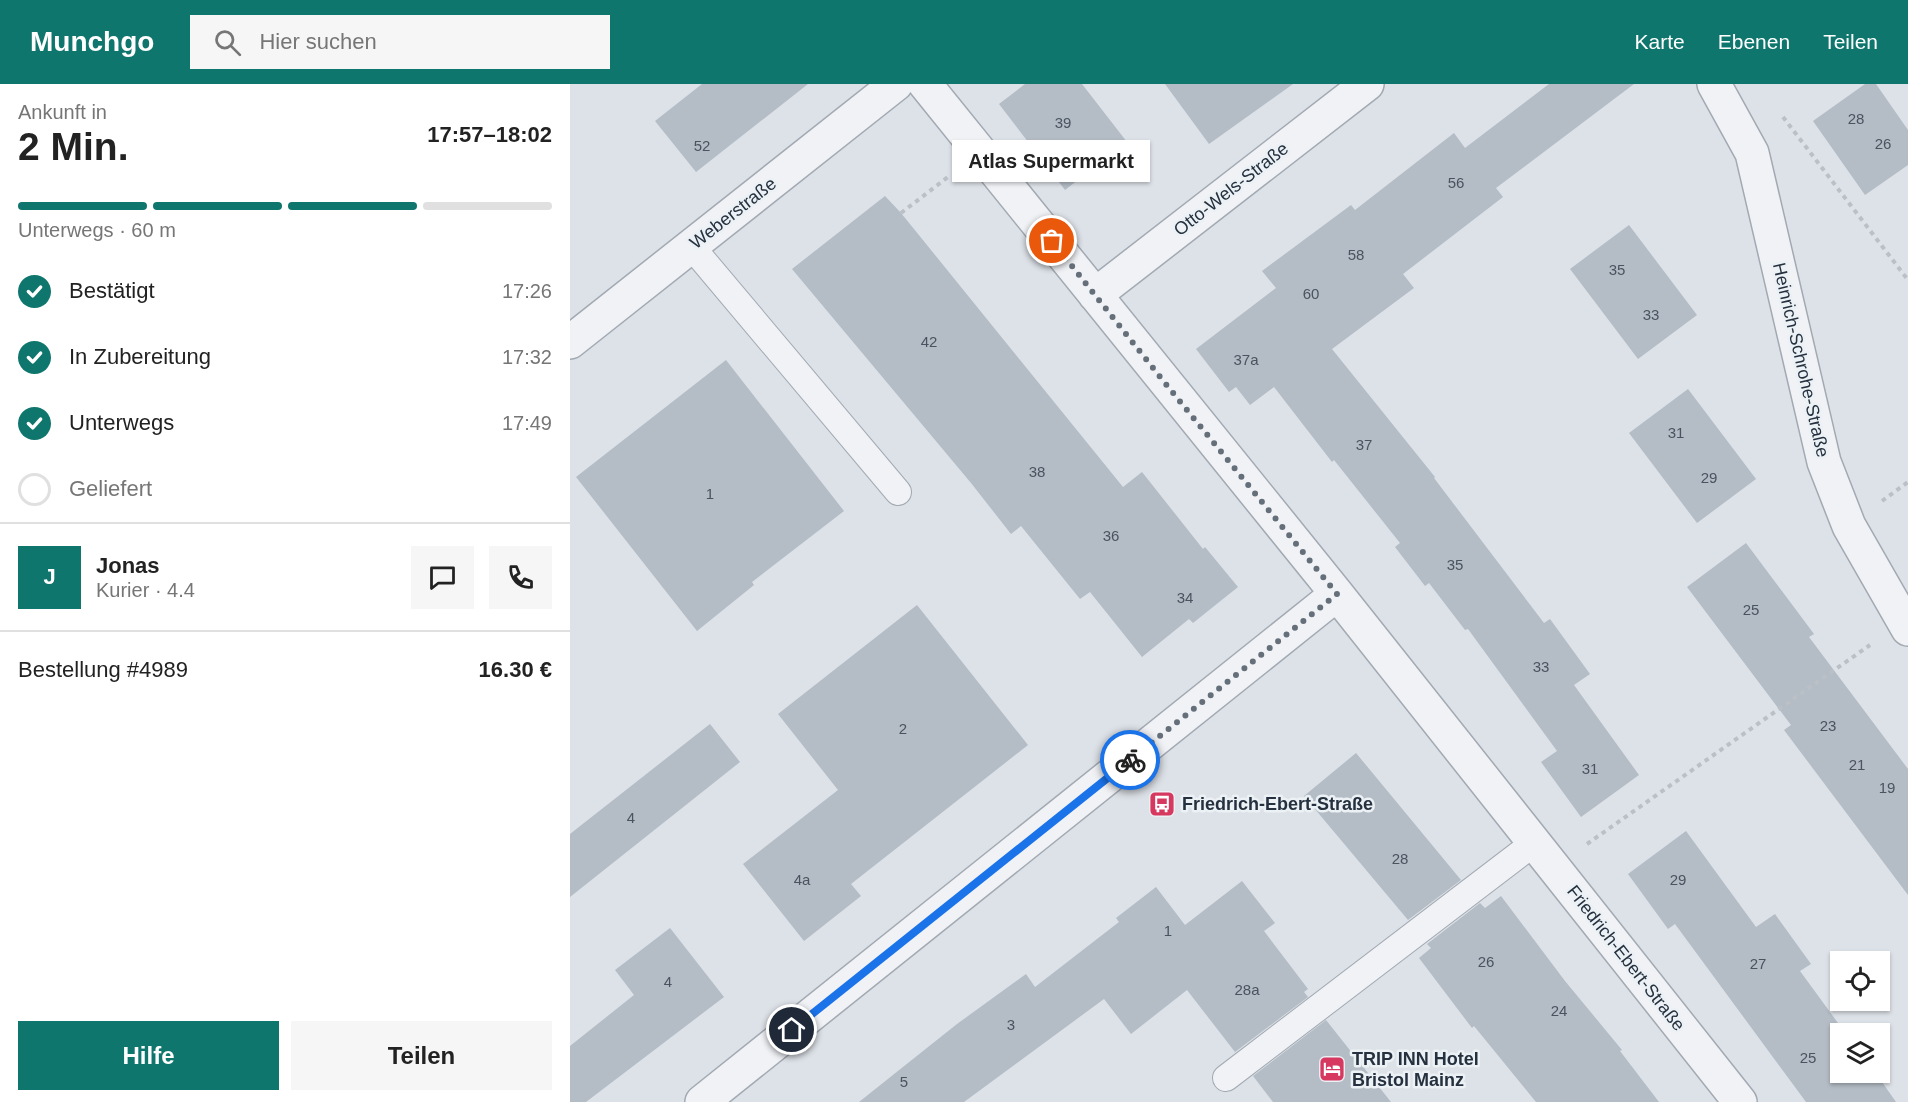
<!DOCTYPE html>
<html lang="de">
<meta charset="utf-8">
<style>
body{margin:0;font-family:Arial,sans-serif;background:#f6f6f6;color:#222;height:100vh;display:flex;flex-direction:column;font-size:22px;white-space:nowrap}
*{box-sizing:border-box;margin:0}
p{font-size:20px;color:#767676}
.icon{flex:none;width:33px;height:33px;fill:none;stroke:currentColor;stroke-width:2;stroke-linecap:round;stroke-linejoin:round}
.map{position:relative;flex:1;overflow:hidden}
.details{display:flex;flex-direction:column;background:#fff;width:570px}
.details>*{flex:none}
.tools{position:absolute;left:1260px;top:867px;display:grid;gap:12px}
.tools a{display:grid;place-items:center;width:60px;height:60px;border-radius:0px;background:#fff;box-shadow:0 2px 4px #0004;font-size:30px}
.pin{position:absolute;display:grid;place-items:center;width:51px;height:51px;color:#fff;margin:-26px;border:3px solid #fff;border-radius:50%;box-shadow:0 2px 6px #0007}
.courier{position:absolute;display:grid;place-items:center;width:60px;height:60px;margin:-30px;border:4px solid #1a73e8;border-radius:50%;background:#fff;color:#222;box-shadow:0 2px 8px #0007}
.bubble{position:absolute;height:42px;border-radius:0px;background:#fff;box-shadow:0 2px 4px #0004;font-size:20px;font-weight:700;line-height:42px;text-align:center}
.head em{font-style:normal;font-weight:700}
.head div{display:flex;flex-direction:column-reverse}
.head{display:flex;align-items:center;justify-content:space-between;height:102px;padding:0 18px}
h1{font-size:39px;font-weight:700;line-height:45px}
.bar{display:grid;grid-template-columns:repeat(4,1fr);gap:9px 6px;align-content:center;height:72px;padding:0 18px}
.bar i{height:8px;border-radius:4px;background:#e0e0e0}
.bar .current{background:#0f766e}
.bar p{grid-column:span 4}
.line{display:flex;align-items:center;gap:15px;padding:0 18px;border-top:2px solid #e0e0e0}
.line div{flex:1}
.round{display:grid;place-items:center;flex:none;width:63px;height:63px;border-radius:0px;background:#f6f6f6}
ol{padding:0 18px;list-style:none}
li{display:flex;align-items:center;gap:18px;height:66px}
li p{margin-inline-start:auto}
li .icon{padding:6px;border-radius:50%;background:#0f766e;color:#fff;stroke-width:4}
li:last-child{color:#767676}
li i{width:33px;height:33px;border:3px solid #e0e0e0;border-radius:50%}
.action{display:flex;gap:12px;margin-top:auto;padding:12px 18px}
.action a{flex:1;height:69px;border-radius:0px;background:#0f766e;color:#fff;font-size:24px;font-weight:700;line-height:69px;text-align:center}
.action a+a{background:#f6f6f6;color:#222}
header{display:flex;align-items:center;gap:36px;box-sizing:border-box;height:84px;padding:0 30px;background:#0f766e;color:#fff}
header strong{font-size:28px}
nav{display:flex;gap:33px;margin-inline-start:auto;font-size:21px}
.search{width:420px;height:54px;background:#f6f6f6;display:flex;align-items:center;gap:15px;box-sizing:border-box;padding:0 21px;border-radius:0px;color:#767676;font-size:22px}
main{display:flex;flex:1;min-height:0}
.map>svg:first-child{display:block}
.building{fill:#b4bcc5}
.lines{fill:none;stroke-linecap:round;stroke-linejoin:round}
.lane-casing{stroke:#a2a9b2;stroke-width:28}
.street-casing{stroke:#a2a9b2;stroke-width:36}
.path{stroke:#bbc0c6;stroke-width:4;stroke-dasharray:4.5 4.5;stroke-linecap:butt}
.lane{stroke:#f0f2f6;stroke-width:26}
.street{stroke:#f0f2f6;stroke-width:33}
.done{stroke:#656f7a;stroke-width:6;stroke-dasharray:0 10.8}
.route{stroke:#1a73e8;stroke-width:8}
.labels{text-anchor:middle;stroke-width:5;stroke-linejoin:round;paint-order:stroke}
.number-label{font-size:15px;fill:#495460}
.street-label{font-size:18px;fill:#25313f;stroke:#ecf1f5}
.poi-label{font-size:18px;font-weight:bold;fill:#25313f;stroke:#ecf1f5;text-anchor:start}
</style>
<header>
<strong>Munchgo</strong>
<div class="search"><svg class="icon" aria-label="search" viewBox="0 0 24 24"><circle cx="10" cy="10" r="6"/><path d="M15 15l6 6"/></svg>Hier suchen</div>
<nav><a>Karte</a><a>Ebenen</a><a>Teilen</a></nav>
</header>
<main>
<section class="details">
<div class="head"><div><h1>2 Min.</h1><p>Ankunft in</p></div><em>17:57–18:02</em></div>
<div class="bar"><i class="current"></i><i class="current"></i><i class="current"></i><i></i><p>Unterwegs · 60 m</p></div>
<ol>
<li><svg class="icon" aria-label="check" viewBox="0 0 24 24"><path d="M5 12l5 5 9-10"/></svg>Bestätigt<p>17:26</p></li>
<li><svg class="icon" aria-label="check" viewBox="0 0 24 24"><path d="M5 12l5 5 9-10"/></svg>In Zubereitung<p>17:32</p></li>
<li><svg class="icon" aria-label="check" viewBox="0 0 24 24"><path d="M5 12l5 5 9-10"/></svg>Unterwegs<p>17:49</p></li>
<li><i></i>Geliefert</li>
</ol>
<div class="line" style="height:108px"><b class="round" style="background:#0f766e;color:#fff">J</b><div><b>Jonas</b><p>Kurier · 4.4</p></div><a class="round"><svg class="icon" aria-label="chat" viewBox="0 0 24 24"><path d="M4 5h16v11H9l-5 4z"/></svg></a><a class="round"><svg class="icon" aria-label="phone" viewBox="0 0 24 24"><path d="M5 4h4l2 5-3 2q2 4 5 5l2-3 5 2v4C11 20 4 13 5 4z"/></svg></a></div>
<div class="line" style="height:78px"><div>Bestellung #4989</div><b>16.30 €</b></div>
<div class="action"><a>Hilfe</a><a>Teilen</a></div>
</section>
<div class="map">
<svg width="1338" height="1018" viewBox="0 0 1338 1018">
<rect width="100%" height="100%" fill="#dde2e8"/>
<!-- building -->
<path class="building" d="M132,0h106l-112,88 -41,-51z
M455,0h57l45,58 -62,48 -66,-86z
M595,0h128l-84,60z
M979,0h85l-138,104 7,9 -100,77 11,14 -82,61 103,128 -1,1 110,145 6,-4 40,55 -16,11 65,90 -58,42 -40,-55 16,-11 -89,-122 -3,1 -36,-47 -4,3 -30,-39 5,-4 -66,-83 -2,2 -58,-75 -24,18 -14,-18 -7,5 -33,-43 80,-61 -14,-17 89,-66 4,5 99,-77 11,15z
M1295,0h11l32,46v35l-43,30 -52,-74z
M315,112l16,17 222,274 19,-15 61,77 2,-2 33,40 -45,36 -4,-4 -47,38 -52,-65 -10,7 -59,-73 -10,8 -40,-51 -179,-214z
M1059,141l68,90 -59,44 -68,-90z
M156,276l118,151 -92,71 2,3 -57,46 -121,-154z
M1118,305l68,90 -59,44 -68,-90z
M1176,459l68,91 -5,3 99,132v126l-124,-165 7,-5 -104,-138z
M347,521l111,140 -177,139 10,12 -57,45 -61,-77 95,-74 -60,-76z
M140,640l30,38 -170,135v-63z
M786,669l105,127 -53,40 -104,-124z
M1116,747l70,96 19,-13 36,50 -11,7 46,63h-6v38h35l21,30h-90l-131,-178 -7,5 -40,-55z
M672,797l33,42 -11,8 44,58 -4,3 4,5 -73,55 -48,-62 -56,44 -27,-35 -140,103h-105l98,-78 69,-50 9,13 84,-65 -3,-4 40,-31 29,38z
M931,812l64,85 57,69 -2,1 39,51h-123l-62,-76 -2,2 -53,-70 12,-10 -4,-4 53,-41 5,5z
M100,844l54,69 -138,105h-16v-56l64,-51 -19,-25z
M756,936l65,82h-118l-20,-26z"/>
<g class="lines">
<defs>
<path id="lane" d="M121,162l207,246
M656,994l308,-235"/>
<path id="street" d="M355,0l412,510 403,508
M1144,0l38,69 72,309 25,64 59,103
M525,211l272,-211
M0,258l326,-258
M132,1018l635,-508"/>
</defs>
<!-- lane casing -->
<use href="#lane" class="lane-casing"/>
<!-- street casing -->
<use href="#street" class="street-casing"/>
<!-- path -->
<path class="path" d="M1213,33l125,163
M331,129l47,-36
M1312,417l26,-19
M1017,760l283,-199"/>
<!-- lane -->
<use href="#lane" class="lane"/>
<!-- street -->
<use href="#street" class="street"/>
</g>
<g class="lines">
<!-- done -->
<path class="done" d="M482,157l113,142 172,211 -207,166"/>
<!-- route -->
<path class="route" d="M222,946l338,-270"/>
</g>
<!-- icons -->
<defs>
<symbol id="bus-square" viewBox="-11 -11 22 22"><rect x="-9" y="-9" width="18" height="18" rx="4" fill="#d73860" stroke="#ecf1f5"/><path d="M-5-6H5V4H4V6H2V4H-2V6H-4V4H-5ZM-3.5-4V0h7V-4ZM-3.5 1.2v1.5H-2V1.2ZM2 1.2v1.5H3.5V1.2Z" fill="#fff"/></symbol>
<symbol id="hotel-square" viewBox="-11 -11 22 22"><rect x="-9" y="-9" width="18" height="18" rx="4" fill="#d73860" stroke="#ecf1f5"/><path d="M-6-4.5h1.5V1H6V5H4.5V3h-9V5H-6ZM-4 0a1.8 1.8 0 1 1 3.6 0ZM.5 0V-2.5h3Q6-2.5 6 0Z" fill="#fff"/></symbol>
</defs>
<g fill-rule="evenodd">
<use href="#bus-square" x="577" y="705" width="30" height="30"/>
<use href="#hotel-square" x="747" y="970" width="30" height="30"/>
</g>
<g class="labels">
<!-- number labels -->
<g class="number-label">
<text x="1286" y="40">28</text>
<text x="493" y="44">39</text>
<text x="1313" y="65">26</text>
<text x="132" y="67">52</text>
<text x="886" y="104">56</text>
<text x="786" y="176">58</text>
<text x="1047" y="191">35</text>
<text x="741" y="215">60</text>
<text x="1081" y="236">33</text>
<text x="359" y="263">42</text>
<text x="676" y="281">37a</text>
<text x="1106" y="354">31</text>
<text x="794" y="366">37</text>
<text x="467" y="393">38</text>
<text x="1139" y="399">29</text>
<text x="140" y="415">1</text>
<text x="541" y="457">36</text>
<text x="885" y="486">35</text>
<text x="615" y="519">34</text>
<text x="1181" y="531">25</text>
<text x="971" y="588">33</text>
<text x="1258" y="647">23</text>
<text x="333" y="650">2</text>
<text x="1287" y="686">21</text>
<text x="1020" y="690">31</text>
<text x="1317" y="709">19</text>
<text x="61" y="739">4</text>
<text x="830" y="780">28</text>
<text x="232" y="801">4a</text>
<text x="1108" y="801">29</text>
<text x="598" y="852">1</text>
<text x="916" y="883">26</text>
<text x="1188" y="885">27</text>
<text x="98" y="903">4</text>
<text x="677" y="911">28a</text>
<text x="989" y="932">24</text>
<text x="441" y="946">3</text>
<text x="1238" y="979">25</text>
<text x="334" y="1003">5</text>
</g>
<!-- street labels -->
<g class="street-label">
<text transform="translate(661 105) rotate(-38)" y="6">Otto-Wels-Straße</text>
<text transform="translate(163 129) rotate(-38)" y="6">Weberstraße</text>
<text transform="translate(1231 276) rotate(77)" y="6">Heinrich-Schrohe-Straße</text>
<text transform="translate(1056 874) rotate(52)" y="6">Friedrich-Ebert-Straße</text>
</g>
<!-- poi labels -->
<g class="poi-label">
<text x="612" y="726">Friedrich-Ebert-Straße</text>
<text x="782" y="981">TRIP INN Hotel<tspan x="782" dy="21">Bristol Mainz</tspan></text>
</g>
</g>
</svg>
<div class="tools">
<a><svg class="icon" aria-label="locate" viewBox="0 0 24 24"><circle cx="12" cy="12" r="6"/><path d="M12 2v4M12 18v4M2 12h4M18 12h4"/></svg></a>
<a><svg class="icon" aria-label="layers" viewBox="0 0 24 24"><path d="M12 4l9 5-9 5-9-5zM3 14l9 5 9-5"/></svg></a>
</div>
<div class="pin" style="left:482px;top:157px;background:#ea580c"><svg class="icon" aria-label="bag" viewBox="0 0 24 24"><path d="M5 8h14l-1 12H6zM9 8a3 3 0 0 1 6 0"/></svg></div>
<div class="pin" style="left:222px;top:946px;background:#1f2937"><svg class="icon" aria-label="home" viewBox="0 0 24 24"><path d="M3 11l9-7 9 7M6 9v11h12V9"/></svg></div>
<div class="courier" style="left:560px;top:676px"><svg class="icon" aria-label="bike" viewBox="0 0 24 24"><circle cx="6" cy="16" r="4"/><circle cx="18" cy="16" r="4"/><path d="M6 16l4-8h5l3 8M10 8l3 8H6M13 5h3"/></svg></div>
<div class="bubble" style="left:382px;top:56px;width:198px">Atlas Supermarkt</div>
</div>
</main>
